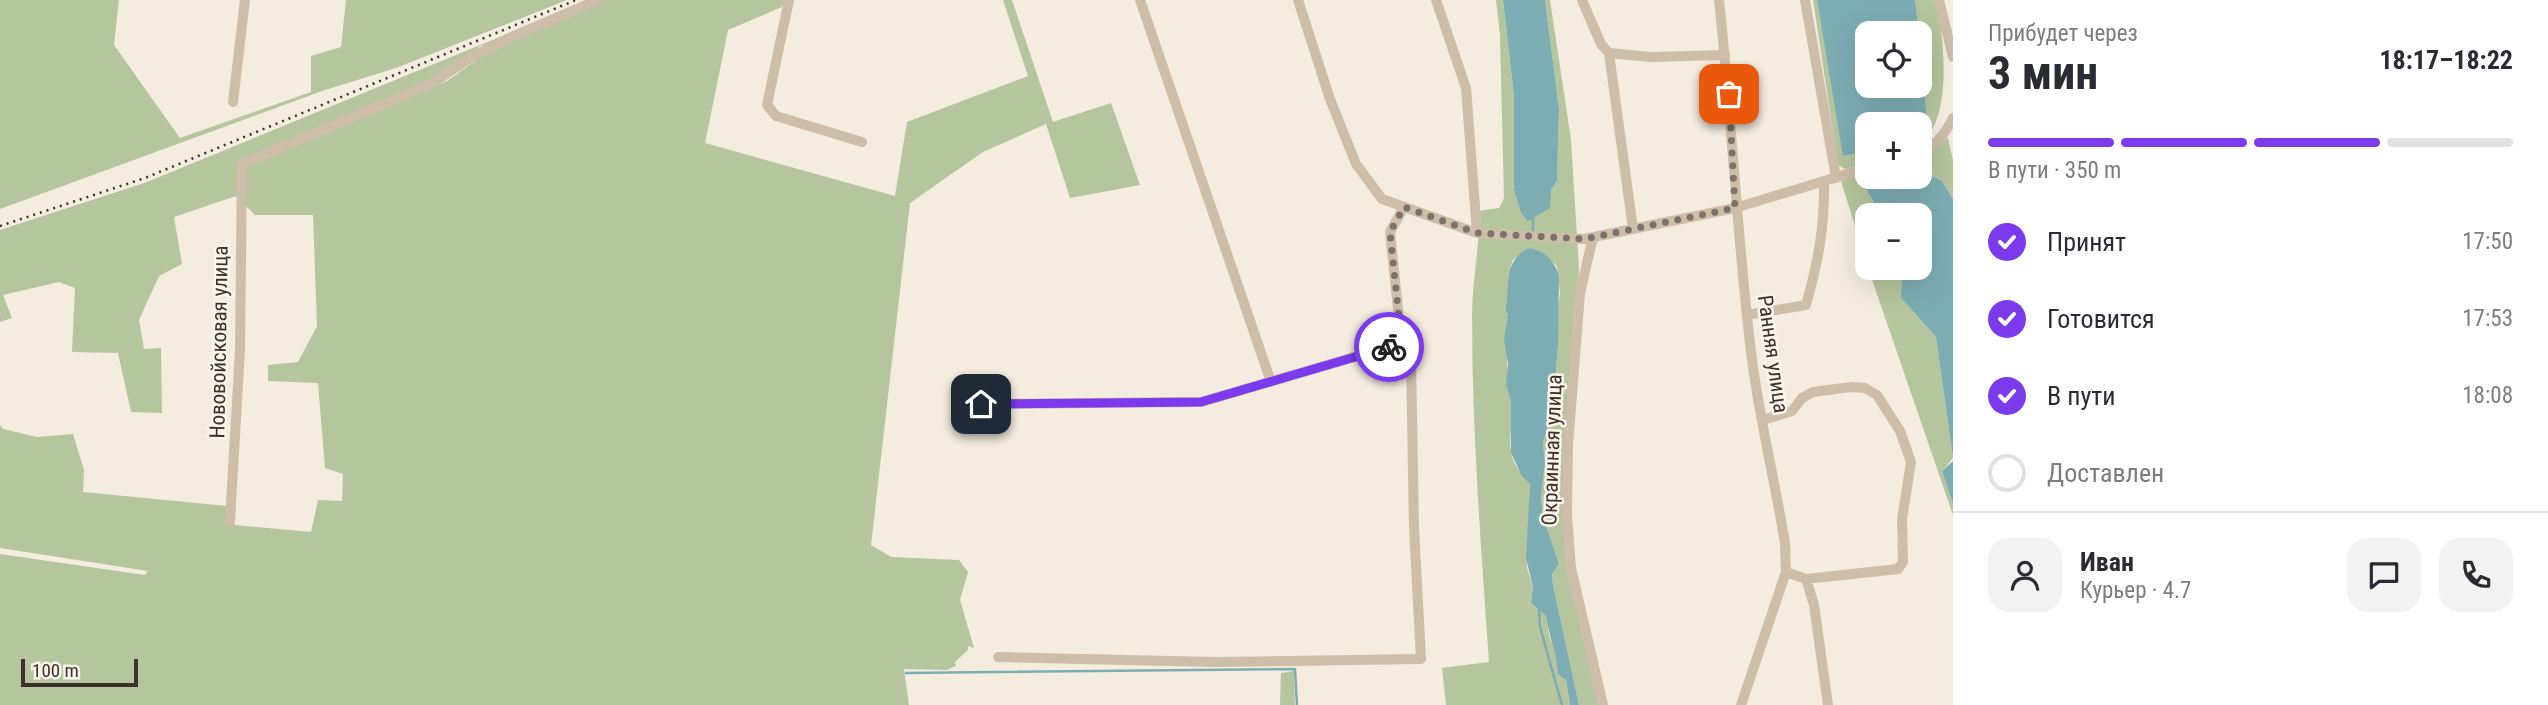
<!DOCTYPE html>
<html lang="ru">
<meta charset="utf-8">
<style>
body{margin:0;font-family:"Roboto Condensed",sans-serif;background:#f2f2f3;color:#2b2b33;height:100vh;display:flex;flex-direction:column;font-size:26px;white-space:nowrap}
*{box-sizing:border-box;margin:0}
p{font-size:23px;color:#7c7c81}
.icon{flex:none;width:38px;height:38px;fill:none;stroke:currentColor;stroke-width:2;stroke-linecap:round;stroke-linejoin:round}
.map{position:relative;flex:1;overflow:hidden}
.drawer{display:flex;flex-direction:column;background:#fff;width:595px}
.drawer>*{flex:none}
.controls{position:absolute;left:1855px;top:21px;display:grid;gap:14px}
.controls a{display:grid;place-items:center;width:77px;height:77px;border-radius:14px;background:#fff;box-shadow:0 7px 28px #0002;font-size:35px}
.scale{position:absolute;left:21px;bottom:18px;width:117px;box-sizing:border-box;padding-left:7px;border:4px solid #3b302a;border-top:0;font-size:19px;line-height:24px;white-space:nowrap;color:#3b302a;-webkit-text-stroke:5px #fbf5ec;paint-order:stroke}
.pin{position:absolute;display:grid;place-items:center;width:60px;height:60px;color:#fff;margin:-30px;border-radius:14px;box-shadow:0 4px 10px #0006}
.courier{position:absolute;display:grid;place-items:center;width:70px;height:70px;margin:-35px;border:5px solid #7c3aed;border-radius:50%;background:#fff;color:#222;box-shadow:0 2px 9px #0007}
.summary em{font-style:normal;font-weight:700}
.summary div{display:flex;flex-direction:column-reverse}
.summary{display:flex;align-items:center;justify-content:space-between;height:119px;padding:0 35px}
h1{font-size:46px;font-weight:700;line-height:52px}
.bar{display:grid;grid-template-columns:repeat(4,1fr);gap:10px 7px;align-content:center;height:84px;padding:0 35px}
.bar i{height:9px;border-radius:5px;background:#e1e1e2}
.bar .selected{background:#7c3aed}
.bar p{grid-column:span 4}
.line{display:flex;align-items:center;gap:18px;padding:0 35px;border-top:2px solid #e1e1e2}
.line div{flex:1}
.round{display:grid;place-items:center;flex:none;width:74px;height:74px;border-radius:21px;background:#f2f2f3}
ol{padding:0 35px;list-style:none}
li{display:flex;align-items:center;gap:21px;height:77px}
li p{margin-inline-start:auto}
li .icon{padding:7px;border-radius:50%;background:#7c3aed;color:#fff;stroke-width:4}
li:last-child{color:#7c7c81}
li i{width:38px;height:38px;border:4px solid #e1e1e2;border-radius:50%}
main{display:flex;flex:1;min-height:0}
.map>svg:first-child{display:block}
.green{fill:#b5c59d;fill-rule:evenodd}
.water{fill:#7cadb3}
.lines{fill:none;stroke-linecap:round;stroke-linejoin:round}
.stream{stroke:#7cadb3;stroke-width:2.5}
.minor{stroke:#cebda9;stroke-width:10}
.rail{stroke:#3b302a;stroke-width:2.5;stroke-dasharray:2 5;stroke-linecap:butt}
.done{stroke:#7c7269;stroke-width:7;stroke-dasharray:0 12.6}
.route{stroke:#7c3aed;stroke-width:9}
.labels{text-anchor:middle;stroke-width:5;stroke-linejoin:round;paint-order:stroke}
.street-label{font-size:21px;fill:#3b302a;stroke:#fbf5ec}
</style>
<main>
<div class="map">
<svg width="1953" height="705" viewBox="0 0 1953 705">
<rect width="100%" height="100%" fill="#f4ecdf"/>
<!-- green -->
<path class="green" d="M0,0h119l-5,45 66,93 131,-46v-36l30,-9 5,-47h221l-171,68 -74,23 -322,118z
M590,0h195l-3,7 -54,23 -23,113 190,53 12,-74 121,-46 -25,-76h9l41,122 58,-19 29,82 -70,13 -24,-74 -63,28 -73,51 -39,342 20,12 68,3 9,12 -8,28 14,48 -6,-2v4l-13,12 1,4 -9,4 -43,-1 5,36h-909v-151l145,21 3,-4 -148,-23v-123l3,4 34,8 36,-3 11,36 -1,22 144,14 8,19 76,7 7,-32 24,1 1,-27 -18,-6 -7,-85 -50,-2v-16l30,-3 19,-36 -4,-111h-58l-19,-19 -62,21 8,47 -23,12 -20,44 5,29 17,-1 1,65 -31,-1 -13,-59 -46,-1 3,-64 -16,-6 -56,13 9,23 -12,4v-92l147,-48zM482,45l3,9 -38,27 -200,86 183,-85z
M1496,0h7l11,97v93l7,23 28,-5 2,-18 6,-9 2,-72 -14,-109h5l21,140 8,129 -17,244 38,192h-21l-26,-120 -1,-11 7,-10 -16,-48 -2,-21 4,-31 -2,-21 9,-29 6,-67 -2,-23 4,-31 -3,-27 -19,-16 -10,-2 -16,13 -7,49 3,4c-1,29 -3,58 3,87 4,18 -4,38 1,56 4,12 12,17 18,27l-3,84 6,19 -2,16 15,13 3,19 17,45 4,25h-124l-4,-37 47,-6c-8,-115 -17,-230 -17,-345 0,-36 8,-70 7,-106l20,-3 5,-10 -4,-163z
M1813,0h4l27,156 23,-4v12l-22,5 -7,-4z
M1915,0h22c7,44 16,118 -17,144v-9l8,-6z
M1948,138l5,22v39l-11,-18 -22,-11v-13z
M1867,173v4h28l-30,10 16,28h-14v50l-26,-84z
M1868,268h34l-1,30 35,39 17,121 -11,13 11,33v11z
M1294,671l1,34h-15l1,-32z"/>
<!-- water -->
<path class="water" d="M1503,0h42l14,109 -2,72 -6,9 -1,18 -22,13 -7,-8 -7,-23v-93z
M1817,0h98l4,33h-52v53h53v-41l8,85 -8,5v-11h-53v28l-24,4z
M1920,170l22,11 11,18v259l-17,-121 -35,-39 1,-30h18v-53h-39l-16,-28 30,-10h25z
M1528,248c16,1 28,14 31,29l-1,70 -6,67 -9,29 2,21 -4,32 2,20 16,48 -7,10 1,11 26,120h-9l-4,-25 -8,-6c-1,-23 -9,-36 -12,-58l-15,-13 2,-16 -7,-29 4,-74 -8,-8 -11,-23v-52l-5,-17 2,-20 -4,-25 4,-25 -3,-4c6,-25 -3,-47 23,-62z
M1953,461v43l-11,-33z"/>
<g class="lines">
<!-- stream -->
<path class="stream" d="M1533,218v14
M1539,606l1,21 22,78
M906,673l389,-4 2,36"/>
<!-- minor -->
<path class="minor" d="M789,0l-22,105 9,11 86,26
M1140,0l131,382
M1298,0l32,99 26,65 26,35 95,34 107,6 151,-31 132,-40
M1436,0l30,88 11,145
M1582,0l19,44 8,9 24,176
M1719,0c13,120 18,240 33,360 8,61 23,122 33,183l1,29 -45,133
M1805,0l31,178
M1939,0l14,57
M1609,53l42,4 74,-2
M233,102l12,-102
M1920,152c16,-5 26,-20 33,-34
M1593,237l-13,56 -12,152 -1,70 4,53 32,137
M1747,315l59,-10c12,-42 19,-80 18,-124
M981,404l220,-2 191,-56 8,-18
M1763,420l29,-9 10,-13 11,-6 38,-5 14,1 12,7 23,36 11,31 -9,57 1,43 -5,7 -92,10
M230,521l10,-171 2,-186 189,-80 39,-26 39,-20 89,-38
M1786,572l20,7 8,26 14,100
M998,657l217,5 206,-3 -7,-131 -3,-171 -11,-29 -10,-96 14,-25"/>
<!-- rail -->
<path class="rail" d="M0,226l145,-48 431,-178"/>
</g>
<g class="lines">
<!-- done -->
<path class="done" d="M1389,347l3,-1 8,-18 -10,-96 14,-25 73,26 107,6 151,-31 -6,-114"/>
<!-- route -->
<path class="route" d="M981,404l220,-2 188,-55"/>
</g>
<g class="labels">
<!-- street labels -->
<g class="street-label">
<text transform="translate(219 342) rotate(-89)" y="7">Нововойсковая улица</text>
<text transform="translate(1773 354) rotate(82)" y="7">Ранняя улица</text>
<text transform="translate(1552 450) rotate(-88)" y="7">Окраинная улица</text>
</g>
</g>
</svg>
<div class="controls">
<a><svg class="icon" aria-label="locate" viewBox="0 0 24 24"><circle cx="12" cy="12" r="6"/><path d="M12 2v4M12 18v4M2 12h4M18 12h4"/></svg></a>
<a>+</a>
<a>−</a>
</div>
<div class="scale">100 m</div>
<div class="pin" style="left:1729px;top:94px;background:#ea580c"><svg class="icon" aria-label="bag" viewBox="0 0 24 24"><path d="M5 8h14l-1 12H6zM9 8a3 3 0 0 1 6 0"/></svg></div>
<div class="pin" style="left:981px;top:404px;background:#1f2937"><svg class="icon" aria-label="home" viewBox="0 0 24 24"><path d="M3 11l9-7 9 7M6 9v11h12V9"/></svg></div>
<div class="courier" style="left:1389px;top:347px"><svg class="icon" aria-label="bike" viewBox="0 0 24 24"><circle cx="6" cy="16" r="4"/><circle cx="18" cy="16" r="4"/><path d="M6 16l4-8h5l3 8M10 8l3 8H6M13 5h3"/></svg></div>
</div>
<section class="drawer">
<div class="summary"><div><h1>3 мин</h1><p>Прибудет через</p></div><em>18:17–18:22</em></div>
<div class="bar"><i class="selected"></i><i class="selected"></i><i class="selected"></i><i></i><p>В пути · 350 m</p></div>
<ol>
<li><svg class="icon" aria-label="check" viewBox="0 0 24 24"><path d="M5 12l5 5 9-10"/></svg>Принят<p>17:50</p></li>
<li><svg class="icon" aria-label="check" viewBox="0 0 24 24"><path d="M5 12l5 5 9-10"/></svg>Готовится<p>17:53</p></li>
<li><svg class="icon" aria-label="check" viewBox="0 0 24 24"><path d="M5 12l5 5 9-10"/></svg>В пути<p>18:08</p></li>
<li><i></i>Доставлен</li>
</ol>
<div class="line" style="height:126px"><a class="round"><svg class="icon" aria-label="person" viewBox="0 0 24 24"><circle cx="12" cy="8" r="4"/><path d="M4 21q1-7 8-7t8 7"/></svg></a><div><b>Иван</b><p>Курьер · 4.7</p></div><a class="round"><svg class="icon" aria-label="chat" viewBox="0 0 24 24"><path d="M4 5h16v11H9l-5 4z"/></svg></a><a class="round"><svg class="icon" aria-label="phone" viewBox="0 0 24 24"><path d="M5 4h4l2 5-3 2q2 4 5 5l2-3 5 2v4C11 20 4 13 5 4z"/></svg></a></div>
</section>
</main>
